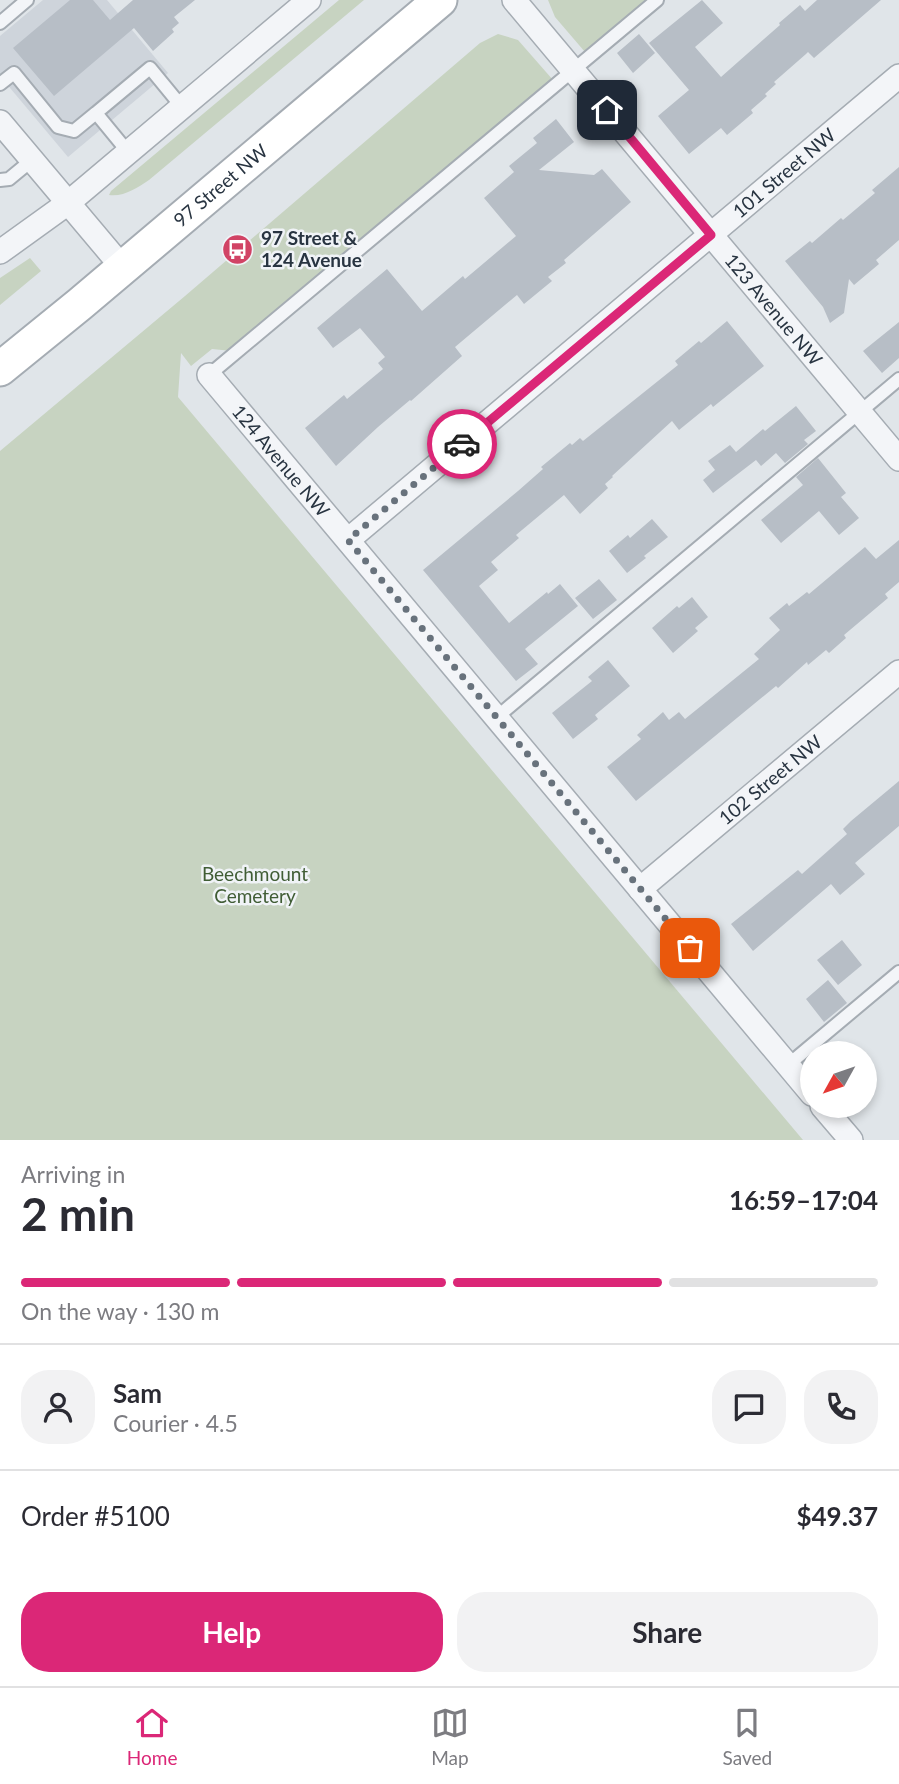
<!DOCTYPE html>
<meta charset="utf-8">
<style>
body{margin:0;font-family:Lato,sans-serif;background:#f2f2f3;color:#2b2b33;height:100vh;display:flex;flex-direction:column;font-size:26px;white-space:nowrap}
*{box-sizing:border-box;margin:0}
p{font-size:23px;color:#7c7c81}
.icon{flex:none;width:38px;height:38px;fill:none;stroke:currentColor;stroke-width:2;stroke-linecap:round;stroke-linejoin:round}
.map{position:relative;height:1140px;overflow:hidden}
.side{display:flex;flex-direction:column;background:#fff;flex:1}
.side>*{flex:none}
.needle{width:46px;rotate:230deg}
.buttons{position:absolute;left:800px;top:1041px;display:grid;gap:14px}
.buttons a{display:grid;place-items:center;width:77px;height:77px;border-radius:50%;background:#fff;box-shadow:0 4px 10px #0003;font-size:35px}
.pin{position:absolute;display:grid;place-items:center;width:60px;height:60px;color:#fff;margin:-30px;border-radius:14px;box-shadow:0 4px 10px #0006}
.courier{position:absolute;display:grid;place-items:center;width:70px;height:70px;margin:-35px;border:5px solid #db2777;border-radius:50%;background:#fff;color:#222;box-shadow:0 2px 9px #0007}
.headline em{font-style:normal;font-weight:700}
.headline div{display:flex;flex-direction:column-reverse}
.headline{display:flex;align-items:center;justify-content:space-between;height:119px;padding:0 21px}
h1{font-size:46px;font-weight:700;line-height:52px}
.bar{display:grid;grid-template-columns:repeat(4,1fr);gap:10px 7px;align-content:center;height:84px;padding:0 21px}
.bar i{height:9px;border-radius:5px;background:#e1e1e2}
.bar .on{background:#db2777}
.bar p{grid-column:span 4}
.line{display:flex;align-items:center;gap:18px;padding:0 21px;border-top:2px solid #e1e1e2}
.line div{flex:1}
.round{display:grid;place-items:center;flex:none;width:74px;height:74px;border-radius:28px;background:#f2f2f3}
.button{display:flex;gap:14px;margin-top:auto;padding:14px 21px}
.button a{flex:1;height:80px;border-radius:28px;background:#db2777;color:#fff;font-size:28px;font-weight:700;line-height:80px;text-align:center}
.button a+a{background:#f2f2f3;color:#2b2b33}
.tab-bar{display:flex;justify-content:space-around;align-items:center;height:98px;border-top:2px solid #e1e1e2;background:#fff;font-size:19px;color:#7c7c81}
.tab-bar a{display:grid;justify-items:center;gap:4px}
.tab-bar .on{color:#db2777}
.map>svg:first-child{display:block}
.built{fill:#ced4db}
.green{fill:#c7d3c1}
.building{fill:#b7bec6}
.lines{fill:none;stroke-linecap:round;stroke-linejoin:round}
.lane-casing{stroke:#a5acb3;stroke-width:16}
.street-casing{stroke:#a5acb3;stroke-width:26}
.secondary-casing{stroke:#a5acb3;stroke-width:37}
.lane{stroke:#f3f5f8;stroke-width:12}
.street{stroke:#f3f5f8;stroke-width:23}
.secondary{stroke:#fff;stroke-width:33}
.done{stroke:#68727c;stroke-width:7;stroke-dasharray:0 12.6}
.route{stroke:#db2777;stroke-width:9}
.labels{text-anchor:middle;stroke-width:5;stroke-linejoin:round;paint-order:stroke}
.street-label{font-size:19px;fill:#283441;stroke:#f0f3f7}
.poi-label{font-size:19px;font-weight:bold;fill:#283441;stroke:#f0f3f7;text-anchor:start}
.park-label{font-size:19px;fill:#405d35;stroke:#f0f3f7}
</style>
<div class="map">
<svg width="899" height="1140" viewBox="0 0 899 1140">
<rect width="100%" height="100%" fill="#e0e5e9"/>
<!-- built -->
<path class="built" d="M43,0h64l61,73 -100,84 -68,-81v-40z"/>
<!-- green -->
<path class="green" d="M339,0h25l-215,180c-12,8 -25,17 -40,15l2,-4z
M548,0h99l-62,52 -30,-35z
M498,34l20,6 35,40 -321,271 -20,-2 -21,17 -10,-13 -3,44 625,743h-803v-689l185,-155 295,-253z
M30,258l11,13 -41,34v-27z"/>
<!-- building -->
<path class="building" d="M70,0h23l17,20 23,-20h62l-21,17 5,6 -7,6 2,3 -21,19 -19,-23 -80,68 -41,-48z
M702,0l21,23 -28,24 26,30 59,-52 -1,-2 21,-18 5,6 12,-11h64l-67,58 -6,-6 -2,2 -32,28 2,2 -11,10 2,2 -16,14 2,3 -26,22 -6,-7 -32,26 -31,-38 31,-26 -40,-47z
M639,34l16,19 -22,20 -16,-20z
M556,119l18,23 -35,28 55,5 8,-6 29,33 -67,58 2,3 -18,14 4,4 -28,23 -7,-9 -62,52 7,9 -51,45 -1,-1 -32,27 -42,39 -31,-38 39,-33 3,4 36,-30 -5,-6 7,-6 -25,-29 -27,20 -16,-20 70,-59 35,42 41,-35 2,3 51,-43 -32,-38 30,-26 -5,-6 28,-23 -4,-5z
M899,167v73l-23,20 3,4 -25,21 -5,-6 -5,34 -14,10 -7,-16 -38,-46 25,-20 2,2 29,-25 2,2 32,-27 -3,-3z
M727,321l37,45 -51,41 -2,-3 -32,26 -7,-9 -60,55 1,1 -8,7 3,4 -28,26 -16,-19 -48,40 3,3 -28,24 7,8 -19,16 30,37 38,-31 1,2 12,-10 18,22 -53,43 13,15 -22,17 -93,-111 95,-79 25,-22 -2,-2 29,-24 2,2 8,-7 3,3 95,-76 -3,-4 24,-20 2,2z
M899,322v36l-17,15 -19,-22z
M796,406l20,25 -12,9 4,4 -23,19 -9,-10 -15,13 -5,-6 -43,33 -10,-13 12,-10 -7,-9 22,-16 6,7 27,-23 2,2z
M818,458l28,35 -5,4 18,21 -20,17 -20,-24 -38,32 -20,-23 42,-35 -7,-8z
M652,519l16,18 -24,19 2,2 -19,15 -18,-22 19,-16 2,3z
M899,540v42l-14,12 3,4 -44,37 2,3 -17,15 -3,-3 -18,15 -1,-3 -29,26 -2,-2 -140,115 -29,-34 34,-28 -4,-4 26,-23 6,8 10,-8 6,7 74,-60 -5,-5 26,-24 -11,-12 18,-15 2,3 18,-14 2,2 56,-47 11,12z
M599,579l18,21 -24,19 -18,-21z
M692,597l16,20 -13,11 3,3 -25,22 -21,-25 25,-22 2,2z
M608,660l22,26 -35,29 3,4 -25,20 -21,-26 40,-32 -4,-4z
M899,781v45l-44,37 10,11 -25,21 -9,-11 -78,67 -22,-27 67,-54 4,4 45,-40 -4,-5 8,-8z
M842,940l20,25 -24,20 -21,-25z
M828,980l19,23 -23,19 -18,-23z"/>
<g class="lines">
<defs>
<path id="lane" d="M0,23l27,-23
M0,84l14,-11 44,54 16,4 22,-18
M128,152l-32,-39 54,-45 32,39
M0,180l9,-1 23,-19
M209,375l448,-375
M497,717l402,-338
M788,1065l111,-93"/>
<g id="street">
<path id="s1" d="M514,0l385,459"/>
<path d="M0,122l123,146"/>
<path d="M0,252l68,-49 241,-203"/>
<path id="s2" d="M209,375l603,719"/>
<path id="s3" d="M348,540l551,-464"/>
<path id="s4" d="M640,889l259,-217"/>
<path d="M822,1106l29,34"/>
</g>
<g id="secondary">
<path id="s5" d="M0,369l80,-65 360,-304"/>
</g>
</defs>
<!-- lane casing -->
<use href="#lane" class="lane-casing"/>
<!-- street casing -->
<use href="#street" class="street-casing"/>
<!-- secondary casing -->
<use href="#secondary" class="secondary-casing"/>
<!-- lane -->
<use href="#lane" class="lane"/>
<!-- street -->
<use href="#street" class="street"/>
<!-- secondary -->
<use href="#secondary" class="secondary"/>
</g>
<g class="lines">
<!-- done -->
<path class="done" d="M462,444l-114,96 342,408"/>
<!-- route -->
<path class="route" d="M462,444l249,-209 -104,-125"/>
</g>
<!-- icons -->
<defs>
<symbol id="bus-disc" viewBox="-11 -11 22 22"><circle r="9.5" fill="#d14365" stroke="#f0f3f7"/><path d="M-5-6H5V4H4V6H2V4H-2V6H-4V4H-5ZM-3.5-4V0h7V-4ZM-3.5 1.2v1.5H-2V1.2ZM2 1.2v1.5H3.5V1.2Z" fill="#fff"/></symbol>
</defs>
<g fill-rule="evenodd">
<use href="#bus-disc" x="220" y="232" width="35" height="35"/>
</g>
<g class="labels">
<!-- street labels -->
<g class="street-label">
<text dy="7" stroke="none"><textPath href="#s3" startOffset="570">101 Street NW</textPath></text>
<text dy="7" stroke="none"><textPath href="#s5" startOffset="287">97 Street NW</textPath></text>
<text dy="7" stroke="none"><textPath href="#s1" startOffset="404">123 Avenue NW</textPath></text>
<text dy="7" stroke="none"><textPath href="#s2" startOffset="112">124 Avenue NW</textPath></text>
<text dy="7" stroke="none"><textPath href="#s4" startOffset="170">102 Street NW</textPath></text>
</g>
<!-- poi labels -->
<g class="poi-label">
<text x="261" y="245">97 Street &amp;<tspan x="261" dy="22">124 Avenue</tspan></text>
</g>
<!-- park labels -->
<g class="park-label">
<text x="255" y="881">Beechmount<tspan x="255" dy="22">Cemetery</tspan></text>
</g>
</g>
</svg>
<div class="buttons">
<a><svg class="needle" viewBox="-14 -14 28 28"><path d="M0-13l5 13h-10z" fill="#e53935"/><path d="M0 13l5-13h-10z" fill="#7c7c81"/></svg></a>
</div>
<div class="pin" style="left:690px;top:948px;background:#ea580c"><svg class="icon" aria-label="bag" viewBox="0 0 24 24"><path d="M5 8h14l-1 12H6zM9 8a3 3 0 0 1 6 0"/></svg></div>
<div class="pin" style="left:607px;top:110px;background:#1f2937"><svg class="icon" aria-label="home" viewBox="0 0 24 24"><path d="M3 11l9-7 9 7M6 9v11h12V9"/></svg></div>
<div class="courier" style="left:462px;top:444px"><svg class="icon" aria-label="car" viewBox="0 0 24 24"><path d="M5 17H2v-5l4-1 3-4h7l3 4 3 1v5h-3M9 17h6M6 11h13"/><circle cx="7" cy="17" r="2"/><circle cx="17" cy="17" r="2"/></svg></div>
</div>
<section class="side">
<div class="headline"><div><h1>2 min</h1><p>Arriving in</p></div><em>16:59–17:04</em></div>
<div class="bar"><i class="on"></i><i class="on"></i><i class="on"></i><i></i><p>On the way · 130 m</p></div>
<div class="line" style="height:126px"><a class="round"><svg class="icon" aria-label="person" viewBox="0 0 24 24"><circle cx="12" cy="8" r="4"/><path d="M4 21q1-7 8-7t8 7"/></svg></a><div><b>Sam</b><p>Courier · 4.5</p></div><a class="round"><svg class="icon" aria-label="chat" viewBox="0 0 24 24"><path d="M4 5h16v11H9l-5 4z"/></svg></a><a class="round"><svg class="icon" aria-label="phone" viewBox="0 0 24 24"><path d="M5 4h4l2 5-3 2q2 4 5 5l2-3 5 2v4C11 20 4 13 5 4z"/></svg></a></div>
<div class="line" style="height:91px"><div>Order #5100</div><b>$49.37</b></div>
<div class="button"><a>Help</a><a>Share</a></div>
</section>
<nav class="tab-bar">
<a class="on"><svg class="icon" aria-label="home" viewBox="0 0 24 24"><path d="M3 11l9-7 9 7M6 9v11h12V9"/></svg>Home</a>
<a><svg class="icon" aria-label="map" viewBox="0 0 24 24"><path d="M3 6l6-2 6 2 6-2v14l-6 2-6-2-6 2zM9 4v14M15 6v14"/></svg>Map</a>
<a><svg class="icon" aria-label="saved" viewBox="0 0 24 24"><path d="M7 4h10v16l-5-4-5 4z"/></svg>Saved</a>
</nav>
